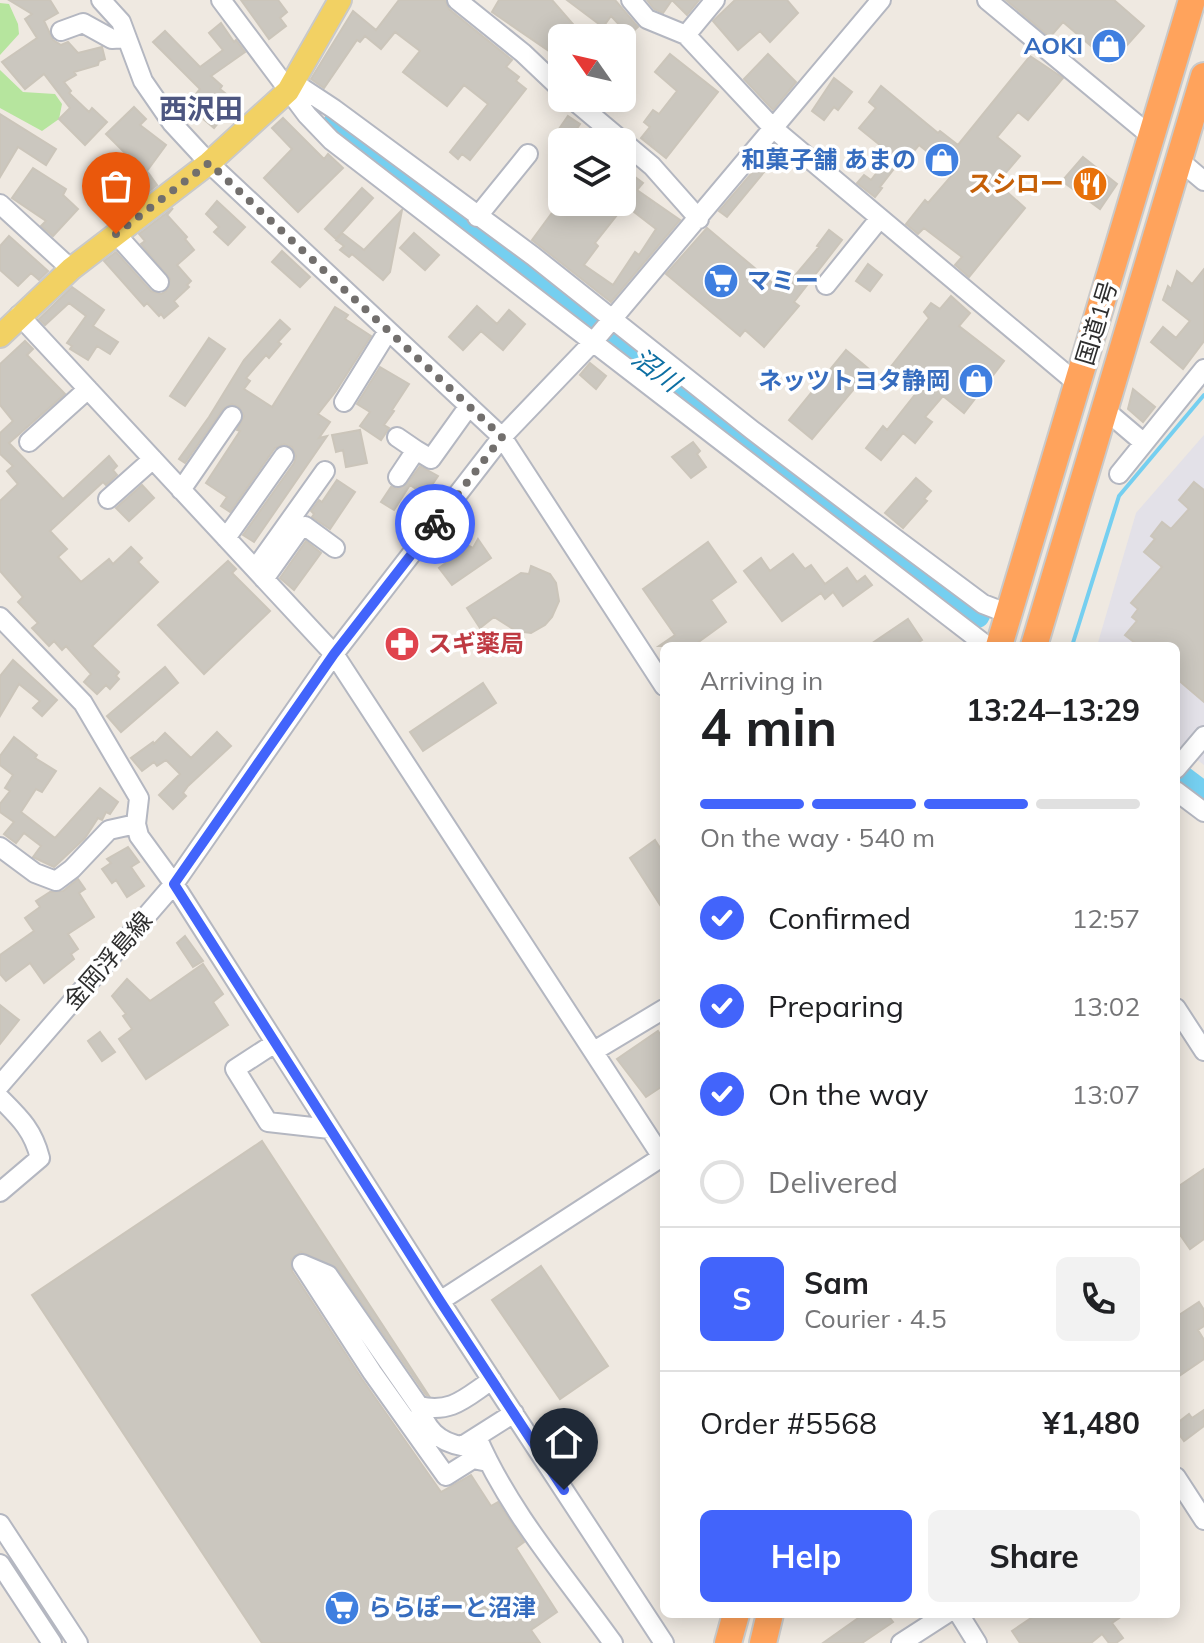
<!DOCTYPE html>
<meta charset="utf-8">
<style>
body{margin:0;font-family:Mulish,"Noto Sans JP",sans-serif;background:#f2f2f2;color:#202124;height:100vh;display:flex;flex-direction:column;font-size:30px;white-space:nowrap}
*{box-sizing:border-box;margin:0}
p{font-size:26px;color:#757577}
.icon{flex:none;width:44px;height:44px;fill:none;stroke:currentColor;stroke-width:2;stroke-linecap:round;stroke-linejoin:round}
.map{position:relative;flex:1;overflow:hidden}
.details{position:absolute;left:660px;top:642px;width:520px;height:976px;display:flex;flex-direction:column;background:#fff;border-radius:12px;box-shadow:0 4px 20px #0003}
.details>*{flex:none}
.needle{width:52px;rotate:304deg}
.buttons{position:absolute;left:548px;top:24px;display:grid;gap:16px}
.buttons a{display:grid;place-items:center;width:88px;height:88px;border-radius:12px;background:#fff;box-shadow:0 4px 20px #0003;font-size:40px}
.pin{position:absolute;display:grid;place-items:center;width:68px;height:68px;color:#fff;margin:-82px -34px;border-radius:50% 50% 50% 0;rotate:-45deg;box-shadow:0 0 8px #0007}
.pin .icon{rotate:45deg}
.courier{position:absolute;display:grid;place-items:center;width:80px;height:80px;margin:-40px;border:6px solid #4264fb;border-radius:50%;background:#fff;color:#222;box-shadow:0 2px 10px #0007}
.summary em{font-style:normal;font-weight:700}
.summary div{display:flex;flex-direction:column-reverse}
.summary{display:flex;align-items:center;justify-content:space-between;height:136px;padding:0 40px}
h1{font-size:52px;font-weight:700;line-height:60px}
.bar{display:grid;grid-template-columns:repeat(4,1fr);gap:12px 8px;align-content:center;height:96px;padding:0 40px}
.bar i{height:10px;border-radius:6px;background:#e0e0e0}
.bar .selected{background:#4264fb}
.bar p{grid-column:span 4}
.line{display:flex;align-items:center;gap:20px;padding:0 40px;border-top:2px solid #e0e0e0}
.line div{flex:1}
.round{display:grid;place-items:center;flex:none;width:84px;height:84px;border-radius:12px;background:#f2f2f2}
ol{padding:0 40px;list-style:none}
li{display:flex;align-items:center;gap:24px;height:88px}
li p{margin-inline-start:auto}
li .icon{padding:8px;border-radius:50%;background:#4264fb;color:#fff;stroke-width:4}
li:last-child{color:#757577}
li i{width:44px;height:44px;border:4px solid #e0e0e0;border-radius:50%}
.cta{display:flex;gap:16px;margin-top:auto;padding:16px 40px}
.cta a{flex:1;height:92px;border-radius:12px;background:#4264fb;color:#fff;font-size:32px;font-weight:700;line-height:92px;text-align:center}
.cta a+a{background:#f2f2f2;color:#202124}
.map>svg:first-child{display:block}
.industrial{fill:#e3e1e8}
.green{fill:#b6e59e}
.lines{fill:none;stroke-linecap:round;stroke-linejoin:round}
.stream{stroke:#75cff0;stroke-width:4}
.river{stroke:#75cff0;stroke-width:26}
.building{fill:#cbc7bf;stroke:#cbc5ba;stroke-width:2;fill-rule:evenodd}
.minor-casing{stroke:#b4b7c1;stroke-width:22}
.major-casing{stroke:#c9c9c9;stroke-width:26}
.highway-casing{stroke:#c9c9c9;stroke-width:30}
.minor{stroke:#fff;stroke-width:18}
.major{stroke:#f2d163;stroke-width:22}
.highway{stroke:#ffa35c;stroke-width:26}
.done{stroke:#726f6d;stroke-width:8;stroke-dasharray:0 14.4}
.route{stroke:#4264fb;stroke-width:10}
.labels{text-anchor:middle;stroke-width:7;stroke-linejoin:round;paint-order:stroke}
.shop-label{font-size:24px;font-weight:bold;fill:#366cbe;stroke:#fff;text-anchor:end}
.food-label{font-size:24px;font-weight:bold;fill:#c56008;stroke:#fff;text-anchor:end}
.street-label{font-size:24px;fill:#2e2e2e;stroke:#fff}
.health-label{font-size:24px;font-weight:bold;fill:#be3a42;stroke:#fff;text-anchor:start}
.water-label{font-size:26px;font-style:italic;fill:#0d6fa3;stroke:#fff}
.quarter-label{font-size:28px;font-weight:bold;fill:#4d5680;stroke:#fff}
</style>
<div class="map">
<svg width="1204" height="1643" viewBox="0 0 1204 1643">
<rect width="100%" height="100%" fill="#efe9e1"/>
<!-- industrial -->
<path class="industrial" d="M1204,435v330l-28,-22v-97h-79l39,-133z"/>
<!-- green -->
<path class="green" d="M0,3l9,1 9,20 1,10 -19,21z
M0,70l23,22 32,2 7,10 -3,15 -17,12 -42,-23z"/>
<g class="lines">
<!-- stream -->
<path class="stream" d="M1072,646l47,-150 85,-101"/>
<!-- river -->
<path class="river" d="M335,125l281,217 361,273
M1176,774l28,21"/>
</g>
<!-- building -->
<path class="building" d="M9,0h41l8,13 -14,8 9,19 8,5 7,-3 10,11 24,-6 3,12 -6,2 -1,4 -24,7 2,3 -12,7 7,9 -2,2 20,19 3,-4 15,14 -22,23 -26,-26 11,-11 -26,-34 -19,15 -23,-27 35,-24 -12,-19 7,-5z
M241,0h37l9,12 -7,6 6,8 -17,13z
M399,0h46l4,9 63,51 -6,7 13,10 -3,4 10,8 -56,71 -8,-6 -4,5 -8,-7 38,-48 -24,-19 -17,21 -44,-34 17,-21 -25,-19 -14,17 -16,-13 -5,6 -3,-2 -33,48 -13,-9 42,-68 23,19z
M499,0h53l33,38h-27l-9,13 -57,-39z
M567,0h48l23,27 -9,8 -18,-19 -8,11z
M647,0h52l-12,15 -15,-15 -9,13 -9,-4z
M735,0h52l11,13 -28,29 -10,-11 -22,19 -25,-29z
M1006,0h108l30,26 -33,37 -48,-41 -13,15z
M221,23l13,19 2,-2 9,12 -34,24 11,10 -2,3 10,8 -3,3 6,5 -19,23 -27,-23 13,-16 -47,-47 12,-11 35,36 23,-17 -14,-17z
M670,54l48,38 -52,66 -25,-20 9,-11 -6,-5 9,-12 6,4 18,-23 -22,-19z
M768,54l28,28 -23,28 -29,-31z
M1030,56l33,22 -35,42 -10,-8 -21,25 23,19 -23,27 28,25 -56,69 -14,-12 7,-8 -38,-29 -6,6 -12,-10 19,-24 3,3 26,-30 -35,-28 -16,19 -3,-3 -20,26 2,1 -7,9 -18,-14 7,-8 7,5 20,-26 -32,-26 17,-20 -7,-6 12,-16 57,47 2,-2 18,14z
M834,78l18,14 -14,18 -4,-3 -10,13 -12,-9z
M134,107l12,12 -6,6 26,20 -19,26 10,14 -10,8 -15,-21 -7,5 -10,-14 12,-8 -21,-21z
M0,114l56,35 -10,16 -28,-18 -18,30z
M568,116l12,8 -12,18h-18z
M283,118l41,41 4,-5 15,14 -45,44 -34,-34 28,-29 -20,-21z
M1083,157l34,27 -17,25 -38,-28z
M762,161l7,5 -42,51 -8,-6z
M33,168l33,21 -3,6 15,14 -25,27 -12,-10 5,-5 -34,-23z
M627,171l16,12 -6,7 43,30 -69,82 -79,-62 28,-38h62v-24zM625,205l31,24 -17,26 -4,-3 -22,33 -29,-20 14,-19 -3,-3z
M362,188l11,10 -37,41 -11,-10z
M217,201l28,26 -17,18 -14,-13 5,-5 -13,-13z
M173,208l-6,7 20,22 -2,2 9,11 -17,15 14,16 -4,4 2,2 -15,14 4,5 -14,12 -3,-4 -2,2 -12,-13 -3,3 -40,-45 12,-9 35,39 10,3 5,-3 4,-12 -29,-35 4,-3 -6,-7z
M402,210l-12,62 -7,8 -31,-26 -3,3 -9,-7 4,-4 -8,-6 6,-7 22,17z
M707,228l75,63 37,-44 -2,-1 12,-16 13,10 -48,62 5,4 -35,41 -19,-17 -5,6 -74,-62z
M414,233l25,22 -14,15 -25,-22z
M9,236l39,35 -9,9 -8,-7 -13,13 -18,-16v-24z
M282,251l28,26 -10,10 -28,-25z
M868,264l14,11 -12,16 -14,-10z
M1204,269v72l-21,28 -32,-27 12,-15 13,11 14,-17 -27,-21 5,-14 3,3 6,-18 15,13z
M72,287l32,23 -11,16 25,16 -8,12 -13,-8 -9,14 -18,-11 2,-3 -5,-3 19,-27 -17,-13 -24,22 -6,-6z
M951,296l19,17 -11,13 45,35 -40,52 -21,-17 -18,21 7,5 -17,21 -12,-10 -22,27 -15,-12 17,-22 4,4 30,-38 -28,-23 40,-51 -5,-6 7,-9 9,6z
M477,306l20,18 12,-14 16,14 -22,26 -22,-19 -18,19 -14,-13z
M335,307l13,8 -3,4 26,17 -35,55 -18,23 12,8 -11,16 8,-2 -73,106 -11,-7 51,-72 2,-7 -4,-9 -8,-3 -9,4 -45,64 -9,-6 6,-9 -21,-14 34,-52 -3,-1 7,-14 -5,-9 -7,-3 -9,5 -38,54 -6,-4 30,-42 35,-57 36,-40 10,9 -12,13 3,2 -12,14 -3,-3 -20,23 4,3 -6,8 28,18z
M209,338l16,11 -40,57 -15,-10z
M25,341l8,8 -6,6 38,39 -56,49 54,56 46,-43 8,10 -4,4 4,5 -11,10 -3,-3 -53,49 17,18 -9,8 23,25 28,-23 4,5 18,-17 11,11 -4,4 20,20 -66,64 27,26 -3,4 3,3 -9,10 -4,-4 -9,9 -13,-12 7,-8 -25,-28 -4,4 -8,-9 -5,5 -17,-18 6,-5 -20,-21 5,-5 -23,-26v-70l18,-17 -11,-13 6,-5 -13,-12v-21l13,-12 -13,-16v-41z
M846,350l24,20 -58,69 -23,-19z
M590,363l16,13 -10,13 -16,-14z
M380,367l29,17 -17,26 2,1 -10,14 5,3 -8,12 -21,-14 10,-14 -13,-8z
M1133,389l22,18 -12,15 -15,-13z
M360,430l7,33 -21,4 -3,-17 -7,2 -4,-17z
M693,442l7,9 -3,3 9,13 -15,11 -19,-21z
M420,466l18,10 -13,19 -15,-10 -16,25 -13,-8 10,-15 7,2 9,-5z
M916,478l15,13 -7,8 3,2 -24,27 -18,-15z
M337,480l18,12 -25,37 -18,-12 2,-3 -3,-3 8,-11 3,2z
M1194,482l10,8v212l-28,-24v-32h-37l-14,-11 12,-14 -5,-4 6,-8 -7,-6 31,-36 -18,-15 11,-13 -4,-3 11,-14 9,7 18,-20 -10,-9z
M142,485l12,13 -25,23 -13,-13z
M478,539l13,19 -39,27 -13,-17 30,-22 4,2z
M306,541l15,12 -27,37 -14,-12z
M708,542l28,40 -25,18 15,22 -33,24h-34l16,-11 -32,-46z
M793,554l12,15 6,-4 14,19 22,-16 10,14 8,-6 7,9 -29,21 -10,-14 -8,7 -4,-6 -39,28 -38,-50 17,-13 9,13z
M228,561l8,8 -4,4 38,38 -66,63 -46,-49z
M531,566l19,8 6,9 3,18 -7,16 -7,8 -14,8 -15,-2 -22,-14 -14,11 -13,-20 54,-35 8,1z
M908,619l14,21 -9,6h-45z
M13,660l44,40 -15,16 -9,-8 7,-7 -21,-17 -19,32v-40z
M165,667l13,16 -57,49 -14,-16z
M483,683l13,20 -73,48 -13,-19z
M217,732l14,14 -43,40 -5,7 3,3 -13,13 -14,-14 21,-21 -14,-14 -9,6 -3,-4 -12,9 -11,-13 22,-16 1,2 11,-11 26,25z
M14,737l23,18 -2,3 21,13 -14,21 -6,-3 -15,23 34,26 45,-50 18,14 -8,12 -4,-2 -4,8 -4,-2 -13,20 -31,29 -21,-10 8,-11 -17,-13 -8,10 -12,-9 10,-12 -14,-10v-8l10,-13 -5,-3 8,-13 -13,-10v-9z
M655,840l9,14v57l-34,-53z
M128,847l11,15 -8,5 13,19 -17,11 -11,-17 -4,3 -10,-14 9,-6 -4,-4z
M78,879l7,10 -6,4 15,24 -26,17 10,15 -7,5 3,5 -30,24 -14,-20 -24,18 -6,-7v-19l34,-24 -9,-13 15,-11 -4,-6 14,-9 13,-1z
M185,936l18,25 -10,6 -16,-24z
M203,964l20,30 -10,8 15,23 -82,54 -27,-40 13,-10 -9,-13 3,-2 -14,-18 15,-17 23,22z
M0,1005l19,15 -19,24z
M658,1031l2,3 4,-3v54l-18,12 -29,-38z
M100,1032l15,20 -13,9 -14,-20z
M262,1141l167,255 -3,-1 -89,-127 -36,-16 -10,7 1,12 70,108 79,113 30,-17 20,31 7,-4 26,40 -8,6 41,64 -26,18 9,13h-278l-230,-348z
M1204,1169v70l-14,10 -14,-20v-41z
M541,1266l67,100 -48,33 -68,-99z
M1199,1302l5,8v16l-6,4 6,10v19l-28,19v-61z
M1204,1410v16l-20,15 -8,-11v-6l13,-10 3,4z
M864,1614h23l6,8 -31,21h-39z
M1037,1614h88l-13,9 11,15 -7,5h-7l-7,-9 -11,9h-71l-8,-12z"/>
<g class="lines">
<defs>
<path id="minor" d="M101,0l20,22 22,59 29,42 37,40 293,274 162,249
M221,0l86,115 24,25 656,506
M457,0l66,53 39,37
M631,0l16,19 39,16 88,94 305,256
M987,0l165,137
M61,31l22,-8 29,16 15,-1
M686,35l29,-35
M293,82l41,27 199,147 219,174 117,89 114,85 26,10
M571,98l81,68 47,53
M1179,160l25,21
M0,204l71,65
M477,217l51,-63
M116,234l43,48
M826,285l54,-67
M19,315l315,339 330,506
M344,402l44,-71
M1104,409l40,34
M397,437l19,13
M29,442l59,-53
M1119,474l85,-105
M398,477l18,-27 15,9 38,-53
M181,490l51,-74
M108,499l45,-40
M226,538l58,-82
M255,569l70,-98
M264,579l37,-52 4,-1 30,22
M0,617l83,86 56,95 -3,26 3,12 35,48 266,417 224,342
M1176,769l28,-33
M1176,791l28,21
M0,847l35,26 21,8 16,-12 37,-39 27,-6
M1176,1008l28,43
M275,1043l-40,26 33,53 62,7
M594,1051l70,-42
M0,1085l174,-201 160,-230 168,-217 91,-95 288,-342
M0,1098c20,20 33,32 40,60l-40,34
M302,1264l70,108 74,104 27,-17 15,3
M302,1264l26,11 91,131c33,8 47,-9 73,-26
M440,1301l222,-144
M419,1406c7,23 19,36 43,40l52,-33
M477,1437c32,75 89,140 136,206
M1176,1477l28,43
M0,1524l78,119
M0,1564l52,79
M959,1614l18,29
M901,1643l45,-29"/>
<path id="major" d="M0,336l71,-67 138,-106 79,-72 52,-91"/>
<path id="highway" d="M999,646l193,-646
M1034,646l170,-570
M728,1643l8,-29
M763,1643l7,-29"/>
</defs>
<!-- minor casing -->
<use href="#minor" class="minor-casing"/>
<!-- major casing -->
<use href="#major" class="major-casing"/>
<!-- highway casing -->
<use href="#highway" class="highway-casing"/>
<!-- minor -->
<use href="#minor" class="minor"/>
<!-- major -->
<use href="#major" class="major"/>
<!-- highway -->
<use href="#highway" class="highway"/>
</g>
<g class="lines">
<!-- done -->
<path class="done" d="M116,234l93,-71 293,274 -67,87"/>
<!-- route -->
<path class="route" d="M435,524l-101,130 -160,230 266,417 124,189"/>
</g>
<!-- icons -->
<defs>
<symbol id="shop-disc" viewBox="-11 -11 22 22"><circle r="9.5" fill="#3f7fe0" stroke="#fff"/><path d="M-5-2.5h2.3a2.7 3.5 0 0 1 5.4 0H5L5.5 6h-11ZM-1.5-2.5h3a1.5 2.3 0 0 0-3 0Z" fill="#fff"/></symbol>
<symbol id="restaurant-disc" viewBox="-11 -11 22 22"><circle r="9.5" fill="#e8710a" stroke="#fff"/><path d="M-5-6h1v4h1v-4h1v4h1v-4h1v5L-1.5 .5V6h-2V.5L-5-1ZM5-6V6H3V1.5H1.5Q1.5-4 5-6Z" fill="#fff"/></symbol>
<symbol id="supermarket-disc" viewBox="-11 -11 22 22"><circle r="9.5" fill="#3f7fe0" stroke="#fff"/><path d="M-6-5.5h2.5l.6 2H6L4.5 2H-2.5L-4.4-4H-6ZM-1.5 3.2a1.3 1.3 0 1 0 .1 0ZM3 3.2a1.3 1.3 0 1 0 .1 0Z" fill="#fff"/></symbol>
<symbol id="pharmacy-disc" viewBox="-11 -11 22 22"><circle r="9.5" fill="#e0444e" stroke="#fff"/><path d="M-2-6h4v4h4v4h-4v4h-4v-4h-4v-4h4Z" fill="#fff"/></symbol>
</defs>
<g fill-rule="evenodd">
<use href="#shop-disc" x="1089" y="26" width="40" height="40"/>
<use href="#shop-disc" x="922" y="140" width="40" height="40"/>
<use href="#restaurant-disc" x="1070" y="164" width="40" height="40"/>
<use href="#supermarket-disc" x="701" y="261" width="40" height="40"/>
<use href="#shop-disc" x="956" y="361" width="40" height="40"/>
<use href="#pharmacy-disc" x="382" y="624" width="40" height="40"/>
<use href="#supermarket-disc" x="322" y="1588" width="40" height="40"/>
</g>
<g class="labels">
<!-- shop labels -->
<g class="shop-label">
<text x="1083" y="54">AOKI</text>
<text x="916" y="168">和菓子舗 あまの</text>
<text x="747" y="289" text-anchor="start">マミー</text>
<text x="950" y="389">ネッツトヨタ静岡</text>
<text x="368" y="1616" text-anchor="start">ららぽーと沼津</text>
</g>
<!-- food labels -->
<g class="food-label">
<text x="1064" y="192">スシロー</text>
</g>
<!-- street labels -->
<g class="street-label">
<text transform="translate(1097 323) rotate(-73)" y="8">国道1号</text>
<text transform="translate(108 961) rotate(-49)" y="8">金岡浮島線</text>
</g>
<!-- health labels -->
<g class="health-label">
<text x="428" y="652">スギ薬局</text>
</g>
<!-- water labels -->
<g class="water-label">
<text transform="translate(656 370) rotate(37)" y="9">沼川</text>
</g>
<!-- quarter labels -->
<g class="quarter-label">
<text x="201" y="119">西沢田</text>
</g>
</g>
</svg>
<div class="buttons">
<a><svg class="needle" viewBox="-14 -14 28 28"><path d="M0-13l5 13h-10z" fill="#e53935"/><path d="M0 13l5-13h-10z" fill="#757577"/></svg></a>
<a><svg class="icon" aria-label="layers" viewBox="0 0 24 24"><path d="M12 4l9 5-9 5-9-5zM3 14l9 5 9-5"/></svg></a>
</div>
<div class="pin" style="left:116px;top:234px;background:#ea580c"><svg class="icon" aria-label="bag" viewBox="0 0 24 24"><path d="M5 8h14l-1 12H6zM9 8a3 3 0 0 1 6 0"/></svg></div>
<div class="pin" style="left:564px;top:1490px;background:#1f2937"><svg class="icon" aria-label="home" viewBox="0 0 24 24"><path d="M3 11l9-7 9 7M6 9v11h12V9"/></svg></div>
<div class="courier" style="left:435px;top:524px"><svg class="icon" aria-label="bike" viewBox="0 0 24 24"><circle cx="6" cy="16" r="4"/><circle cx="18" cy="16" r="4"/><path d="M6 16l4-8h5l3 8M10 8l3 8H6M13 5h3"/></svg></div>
<section class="details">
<div class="summary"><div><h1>4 min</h1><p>Arriving in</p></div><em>13:24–13:29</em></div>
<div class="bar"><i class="selected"></i><i class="selected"></i><i class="selected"></i><i></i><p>On the way · 540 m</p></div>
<ol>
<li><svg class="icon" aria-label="check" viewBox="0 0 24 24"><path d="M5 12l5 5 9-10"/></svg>Confirmed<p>12:57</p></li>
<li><svg class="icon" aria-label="check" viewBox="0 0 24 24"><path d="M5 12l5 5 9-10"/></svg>Preparing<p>13:02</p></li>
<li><svg class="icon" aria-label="check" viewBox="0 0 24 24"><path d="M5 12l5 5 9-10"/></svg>On the way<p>13:07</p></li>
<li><i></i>Delivered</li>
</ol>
<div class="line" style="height:144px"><b class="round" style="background:#4264fb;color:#fff">S</b><div><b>Sam</b><p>Courier · 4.5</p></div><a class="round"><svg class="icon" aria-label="phone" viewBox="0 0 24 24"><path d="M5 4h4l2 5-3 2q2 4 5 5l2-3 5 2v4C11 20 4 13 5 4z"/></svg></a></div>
<div class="line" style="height:104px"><div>Order #5568</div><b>¥1,480</b></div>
<div class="cta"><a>Help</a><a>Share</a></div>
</section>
</div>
